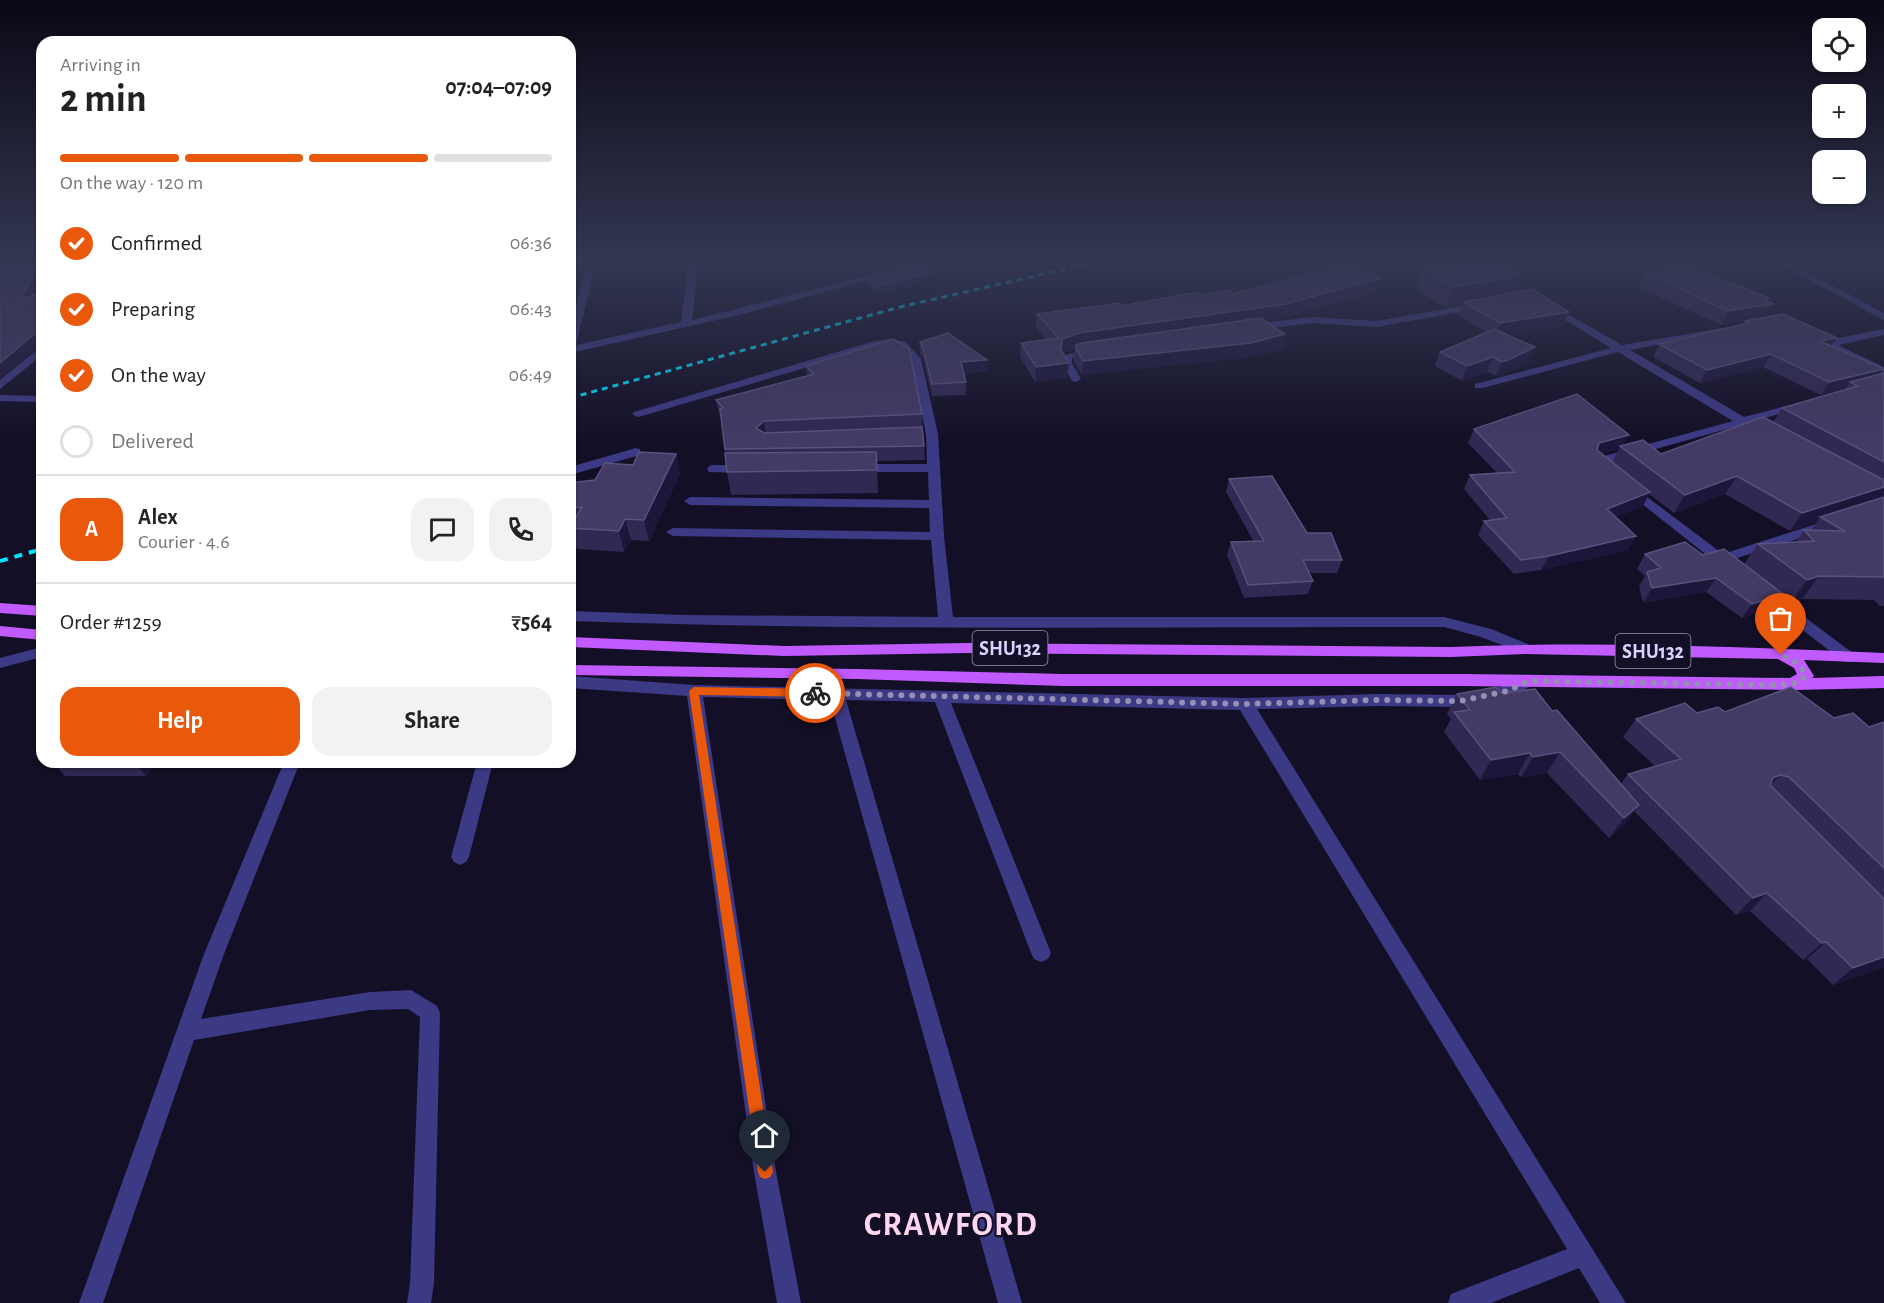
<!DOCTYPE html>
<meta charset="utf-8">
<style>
body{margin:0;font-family:"Alegreya Sans",sans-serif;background:#f2f2f2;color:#222;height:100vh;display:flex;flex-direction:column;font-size:22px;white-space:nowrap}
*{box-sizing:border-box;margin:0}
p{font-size:20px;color:#767676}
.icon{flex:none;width:33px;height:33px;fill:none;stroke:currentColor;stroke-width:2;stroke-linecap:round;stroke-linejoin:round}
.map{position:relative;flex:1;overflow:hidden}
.details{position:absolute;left:36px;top:36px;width:540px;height:732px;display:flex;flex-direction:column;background:#fff;border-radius:18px;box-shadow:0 2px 4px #0004}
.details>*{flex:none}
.buttons{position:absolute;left:1812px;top:18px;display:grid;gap:12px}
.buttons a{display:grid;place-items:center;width:54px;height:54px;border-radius:12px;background:#fff;box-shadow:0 2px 4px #0004;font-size:30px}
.pin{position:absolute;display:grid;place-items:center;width:51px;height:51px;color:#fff;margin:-62px -26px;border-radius:50% 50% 50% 0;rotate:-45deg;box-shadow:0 0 6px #0007}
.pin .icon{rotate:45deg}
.courier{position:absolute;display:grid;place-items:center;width:60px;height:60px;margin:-30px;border:4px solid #ea580c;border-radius:50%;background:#fff;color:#222;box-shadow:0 2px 8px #0007}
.overview em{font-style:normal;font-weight:600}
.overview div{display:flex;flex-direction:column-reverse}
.overview{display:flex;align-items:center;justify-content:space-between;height:102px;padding:0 24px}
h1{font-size:39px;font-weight:600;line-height:45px}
.bar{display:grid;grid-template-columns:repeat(4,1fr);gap:9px 6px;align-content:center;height:72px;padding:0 24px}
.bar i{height:8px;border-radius:4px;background:#e0e0e0}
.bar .selected{background:#ea580c}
.bar p{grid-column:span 4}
.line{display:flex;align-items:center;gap:15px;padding:0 24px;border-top:2px solid #e0e0e0}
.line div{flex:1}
.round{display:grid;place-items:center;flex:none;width:63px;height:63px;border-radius:18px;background:#f2f2f2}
ol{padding:0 24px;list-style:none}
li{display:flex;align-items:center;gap:18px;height:66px}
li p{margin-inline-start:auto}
li .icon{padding:6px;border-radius:50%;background:#ea580c;color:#fff;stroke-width:4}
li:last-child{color:#767676}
li i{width:33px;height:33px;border:3px solid #e0e0e0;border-radius:50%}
.action{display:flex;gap:12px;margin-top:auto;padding:12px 24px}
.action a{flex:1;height:69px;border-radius:18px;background:#ea580c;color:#fff;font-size:24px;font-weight:600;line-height:69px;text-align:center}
.action a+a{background:#f2f2f2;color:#222}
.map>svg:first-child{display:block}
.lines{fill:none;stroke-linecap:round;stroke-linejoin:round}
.service{fill:#3d3a85;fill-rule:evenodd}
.minor{fill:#3d3a85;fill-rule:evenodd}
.primary{fill:#c25bff;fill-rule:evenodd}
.rail-far1{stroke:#00e5ff;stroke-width:3;stroke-dasharray:6 5;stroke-linecap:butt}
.rail{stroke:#00e5ff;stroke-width:4;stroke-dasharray:8 7;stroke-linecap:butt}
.wall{fill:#312854;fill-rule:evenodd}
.shaded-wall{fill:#1d163a}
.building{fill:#433a66;stroke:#5a527e;stroke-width:1.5}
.route{fill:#ea580c}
.done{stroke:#948fb3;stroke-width:6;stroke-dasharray:0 10.8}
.labels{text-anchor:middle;stroke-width:4.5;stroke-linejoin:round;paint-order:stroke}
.shield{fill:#130f26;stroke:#9e99be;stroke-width:1.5}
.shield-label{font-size:20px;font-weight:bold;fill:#d9d4ff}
.near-district-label{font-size:33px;font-weight:bold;letter-spacing:1.5px;fill:#ffd6f0;stroke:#130f26}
</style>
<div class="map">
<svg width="1884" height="1303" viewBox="0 0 1884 1303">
<rect width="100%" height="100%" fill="#130f26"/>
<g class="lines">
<!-- service -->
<path class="service" d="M636,448l4,1v6l-70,20v-8z"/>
<!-- minor -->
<path class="minor" d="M695,261h10l-7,7 -6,52 194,-49 5,3 -156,42 -165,37v-25l17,-64 8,2 -19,79 105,-23 7,-55z
M928,261h15l-34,10 -5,-3z
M1774,261h11l99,52v7z
M1481,303l3,1v4l-108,19 -63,-4 -61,7 -5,-3 5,-3 61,-7 63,4z
M1550,304l72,41 107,-18 1,2 -5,3 -95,18 114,67 54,-14 6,3 -52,16 14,9v4h-8l-17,-10 -135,38 3,4 -2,3h-8l-8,-8 2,-3 140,-38 -115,-69 -135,36h-8v-4l136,-36 -64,-39v-4z
M1884,329v6l-46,10 46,22v7l-61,-28 -14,-9 5,-3 15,6z
M889,339l17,3 15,17 17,75 6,102 9,81h491l47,12 39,16 2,4 -7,5 -44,-17 -37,-10c-291,0 -583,4 -874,-6v-10l114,4 254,2 -7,-77 -258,-4 -7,-4 7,-4 257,4 -1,-24 -239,-3 -6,-4 6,-4 239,3 -1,-28h-71l-6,-4 6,-4h70l-1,-30 -15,-74 -12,-13h-23l-234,69 -4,1 -6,-3 2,-2 237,-70z
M42,346v9l-42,34v-9z
M1095,347l4,1v4l-27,6v5l9,16 -5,3 -4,-1 -10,-18v-7z
M0,395l42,1v6l-42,-1z
M713,465h33l6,4 -6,4 -37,-1 -2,-3 2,-3z
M1631,485l92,69 93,-30h10l2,3 -2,3 -95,30 4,5 -7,4 -5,-1 -96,-76 -2,-3 2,-3z
M1761,586l5,2 88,66 3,4 -3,4h-10l-88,-68 -2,-3 2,-3z
M42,647v10l-42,11v-10z
M1529,675l5,2 3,4 -3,4 -27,12 -46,10 -84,-1 -120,3 369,594h-26l-21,-35 -88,35h-43l3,-9 116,-45 -327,-539 -289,-7 100,250 -3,6 -7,3 -7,-3 -3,-6 -96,-251 -89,-2 176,603h-24l-168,-603 -127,-3 73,475 25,131h-24l-23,-131 -67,-476 -117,-8v-12l124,9 551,13 132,-4 84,1 42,-9z
M284,762h16l-76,192 -23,65 169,-27 41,-2 26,16 3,7 -6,270 -3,20h-24l3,-20 10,-266 -12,-8 -38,1 -176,30 -91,263h-24l125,-349z
M477,762h16l-24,95 -3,5 -6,3 -6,-3 -3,-5z"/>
<!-- primary -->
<path class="primary" d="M0,603l42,3v10l-42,-3z
M0,626l42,4v10l-42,-4z
M570,637l214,9 184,-3 483,4c144,-6 289,0 433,6v10l-80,-3 10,16 -2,2 72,-2v12l-91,2 -331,-4h-399l-206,-7 -287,-4v-10l287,4 206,5h399l328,4 7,-4 -3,-6 -16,-9 -253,-5 -74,3 -483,-4 -184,3 -214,-9z"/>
<!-- rail-far1 -->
<path class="rail-far1" d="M570,398l330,-91 200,-46"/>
<!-- rail -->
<path class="rail" d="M0,561l42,-12"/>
</g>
<!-- wall -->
<path class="wall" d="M0,261l37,27 -3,8 8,-2v54l-2,-3 -40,34z
M790,261h131l-62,15 -18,-15 -44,8z
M1423,269l99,6 -7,17 48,34 -55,9 21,27 -27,13 -6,1 -9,-4 -25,9 -27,-15 5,-14 46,-20 -27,-17 4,-10 -17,3 -30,-19z
M1645,273l124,25 -2,3 -2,16 72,21 -6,8 49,28 4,-1v123l-1,1h1v109h-4l-6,-6 -72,-1 -11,3 -9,-7 -10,13 -30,10 -36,-26 -63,11 -4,-17 6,-10 -8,-7 8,-15 58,1 41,9 14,-20 38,-2 8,-12h7l6,-8 -27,9 -65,-37 -51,19 -25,-19 -6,12 -28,11 21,19 -8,14 -87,20 -27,4 -36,-39 6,-14 6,-1 -26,-31 6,-14 27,-2 -29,-30 6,-14 150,16 37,9 112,-32 9,-14 63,-19 -24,6 -58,-28 -63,16 -47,-26 6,-13 84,-20 1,-3 -23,4 -83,-38zM1619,449l-7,13 -10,-8 7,-2z
M867,277l66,2 -55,14 -11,-10z
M1377,292l-95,26 -18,2 21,14 -3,15 -34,8 -166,18 -8,-13 1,-14 -12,5 6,10 -2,14 -32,5 -15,-25 1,-14 25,-3 -10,-12 1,-14 85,-8 78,-11 33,-1z
M920,342l67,29 -23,3 2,8v13l-34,1 -9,-38 -3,-4z
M806,366l116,48 3,46 -48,1 1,32 -147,2 -4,-23 -6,-56 -2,-3 -3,-13 91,-24z
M676,454l4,20 -31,67 -18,-1 -7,12 -47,-3 -7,-19v-47l25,-3 38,-15z
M1229,479l78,54 35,27 -5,13h-28l4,8 -5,13 -64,4 -17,-43 4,-13h23l-28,-50z
M1501,693l51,18 69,73 7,-10 27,-8 -32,-29 13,-18 61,-6 28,-1 109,6 35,9 15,-5v245l-51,18 -26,-26 -4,1 -53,-49 -14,4 -102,-104 -10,14 -15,13 -62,-65 -26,4 -3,-3 -38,6 -36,-48 7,-13 -4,-5 10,-20z
M53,762h103l-10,14h-81z"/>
<!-- shaded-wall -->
<path class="shaded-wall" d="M36,261h6v10l-5,17 -9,20 -7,-10z
M796,261h45l-44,8z
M876,261h45l-62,15 -1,-11z
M933,272v7l-55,14v-7z
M1522,275l-8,20 -50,7 -1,3 -17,3 8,-21z
M1381,278l-4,14 -95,26 -205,29 -16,7 1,-15 17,-6z
M1769,298l-4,7 8,-1 -8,14 -44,7 7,-14z
M1569,312l-6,14 -68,12 5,-15z
M34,334l6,11 -40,34v-16z
M1285,334l-3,15 -34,8 -166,18 1,-14z
M1837,338l-9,12 -8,-9z
M1535,347l-6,15 -27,13 -6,1 6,-14z
M1771,354l-8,13 -63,16 7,-13z
M1493,357l-6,15 -25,9 5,-15z
M987,360v11l-26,3v-12z
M1069,363l-2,14 -32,5 1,-15z
M1884,369l-9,13h-25l-5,7 -24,6 8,-13z
M764,421l2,14 -10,-7z
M1629,435l-7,13 -2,-2 -1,3 -27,8 7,-14z
M676,454l4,20 -31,67 -5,-21z
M1737,476l-12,18 -51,19 11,-18z
M1884,487v9l-5,6 -59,15 -3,5 -27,9 12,-18z
M1650,492l-7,14 -44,17 8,-14z
M625,519l6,21 -7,12 -5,-21z
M1636,536l-8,14 -87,20 8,-14z
M1819,576l-17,23 -11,3 16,-22z
M1716,578l-10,14 -63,11 9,-15z
M1783,594l-11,14 -30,10 10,-14z
M1560,752l-13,21 -26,4 12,-20z
M1530,753l-12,21 -38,6 11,-20z
M134,762h22l-10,14z
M1780,775l-16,18 9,-15z
M1639,805l-15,20 -15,13 15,-20z
M1767,893l-17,18 -14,4 17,-17z
M1826,942l-19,17 -4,1 19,-17z
M1884,957v10l-51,18 20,-17z"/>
<!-- building -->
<path class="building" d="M0,261h36l-5,18 -10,19 21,-4v47h-4l-1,-6 -3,-1 -34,29z
M853,261h23l-18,4z
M927,261l6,11 -55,14 -11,-9z
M1469,261h30l23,14 -68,12 -31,-18z
M1349,262l32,16 -95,26 -207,29 -17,6 -1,11 8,13 -33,4 -15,-24 38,-5 -22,-24 83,-11 2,3 75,-14 3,3 28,-5 5,4z
M1680,262l89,36 -5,2 9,4 -45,7 -83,-38z
M1532,289l37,23 -69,11 -36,-21z
M1783,314l54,24 -17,3 64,28 -55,13 -58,-28 -64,16 -48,-26 90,-21 -4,-2z
M1261,318l24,16 -34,9 -168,18 -7,-13v-3l6,-2z
M1494,329l41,18 -27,13 -6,2 -9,-5 -26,9 -27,-14z
M948,333l39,27 -26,2 5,20 -34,2 -9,-37 -3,-5z
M893,339l16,9 13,66 -158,7 -8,7 8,5 158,-6 2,19 -199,3 -5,-40 3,-1 -7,-8 98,-26 -8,-8z
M1884,373v89l-102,-54 76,-22 -8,-4z
M1577,394l52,41 -30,8 -2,7 53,42 -43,17 29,27 -87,20 -28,4 -37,-39 23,-3 -37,-43 45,-3 -41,-43z
M1763,417l121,63v7l-82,26 -65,-37 -52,19 -65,-49 23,-6 18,14z
M639,452l37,2 -32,66 -19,-1 -6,12 -49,-3 12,-21 -12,1v-25l25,-3 10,-17 28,2z
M876,452l1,18 -150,2 -2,-19z
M1272,476l35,57h24l11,27h-39l10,21 -65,4 -17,-43 33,-1 -35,-62z
M1884,497v80l-65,-1 -12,4 -49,-36 56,-3 -10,-11 41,1 -25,-14z
M1685,542l18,13 21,-6 59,45 -31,10 -36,-26 -64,10 -5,-16 14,-4 -16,-14z
M1496,687l5,6 34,-4 17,22 5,-1 82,95 -15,13 -64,-66 -27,5 -3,-4 -39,7 -37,-48 16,-2 -13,-16z
M1791,687l43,31 19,-5 16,14 15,-5v146l-95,-91 -9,-2 -7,3 -3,7 114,114v58l-31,11 -27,-26 -4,1 -55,-50 -14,5 -125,-124 53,-15 -45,-40 49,-16 12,10 21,-6 7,5z"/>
<!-- sky -->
<linearGradient id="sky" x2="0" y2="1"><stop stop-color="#0a0815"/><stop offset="0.59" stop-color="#333752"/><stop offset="1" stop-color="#333752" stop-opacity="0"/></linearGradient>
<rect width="1884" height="443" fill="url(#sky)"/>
<!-- route -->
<path class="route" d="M694,687l121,2 5,4 -5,4 -116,-2 74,477 -3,5 -5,2 -5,-2 -2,-5 -69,-481z"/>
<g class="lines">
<!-- done -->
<path class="done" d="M815,693l430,11 132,-4 84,1 46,-10 22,-10 244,4 20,-1 13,-8 -7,-12 -18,-9"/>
</g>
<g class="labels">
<!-- shield labels -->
<g class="shield">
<rect x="972.5" y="631" width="75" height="34" rx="4.5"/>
<rect x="1615.5" y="634" width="75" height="34" rx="4.5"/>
</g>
<g class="shield-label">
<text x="1010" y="655">SHU132</text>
<text x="1653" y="658">SHU132</text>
</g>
<!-- near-district labels -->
<g class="near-district-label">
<text x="951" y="1235">CRAWFORD</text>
</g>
</g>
</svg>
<div class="buttons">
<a><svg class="icon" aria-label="locate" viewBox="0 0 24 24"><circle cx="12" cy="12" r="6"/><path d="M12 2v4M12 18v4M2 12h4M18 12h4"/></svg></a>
<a>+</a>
<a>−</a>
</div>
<div class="pin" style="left:1781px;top:655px;background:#ea580c"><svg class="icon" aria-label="bag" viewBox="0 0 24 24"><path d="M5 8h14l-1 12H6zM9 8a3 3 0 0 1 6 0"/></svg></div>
<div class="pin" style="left:765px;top:1172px;background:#1f2937"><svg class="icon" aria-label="home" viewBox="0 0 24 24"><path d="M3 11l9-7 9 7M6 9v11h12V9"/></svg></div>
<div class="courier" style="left:815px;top:693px"><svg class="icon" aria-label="bike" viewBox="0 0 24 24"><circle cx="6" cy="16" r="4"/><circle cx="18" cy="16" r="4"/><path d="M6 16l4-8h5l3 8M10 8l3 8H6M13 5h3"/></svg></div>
<section class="details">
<div class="overview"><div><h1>2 min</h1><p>Arriving in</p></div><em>07:04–07:09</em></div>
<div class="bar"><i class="selected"></i><i class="selected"></i><i class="selected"></i><i></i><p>On the way · 120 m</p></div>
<ol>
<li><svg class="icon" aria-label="check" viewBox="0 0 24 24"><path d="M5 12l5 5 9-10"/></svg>Confirmed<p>06:36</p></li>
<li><svg class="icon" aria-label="check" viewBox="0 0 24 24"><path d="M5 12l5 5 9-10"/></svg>Preparing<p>06:43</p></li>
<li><svg class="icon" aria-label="check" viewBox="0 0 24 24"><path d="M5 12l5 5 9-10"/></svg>On the way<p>06:49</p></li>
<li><i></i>Delivered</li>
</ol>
<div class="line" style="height:108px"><b class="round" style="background:#ea580c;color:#fff">A</b><div><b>Alex</b><p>Courier · 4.6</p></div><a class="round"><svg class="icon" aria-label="chat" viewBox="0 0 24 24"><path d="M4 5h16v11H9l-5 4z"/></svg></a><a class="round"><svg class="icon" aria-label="phone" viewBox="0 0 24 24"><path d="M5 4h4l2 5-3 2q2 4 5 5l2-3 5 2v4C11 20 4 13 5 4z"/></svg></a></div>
<div class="line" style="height:78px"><div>Order #1259</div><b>₹564</b></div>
<div class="action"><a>Help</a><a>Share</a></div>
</section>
</div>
